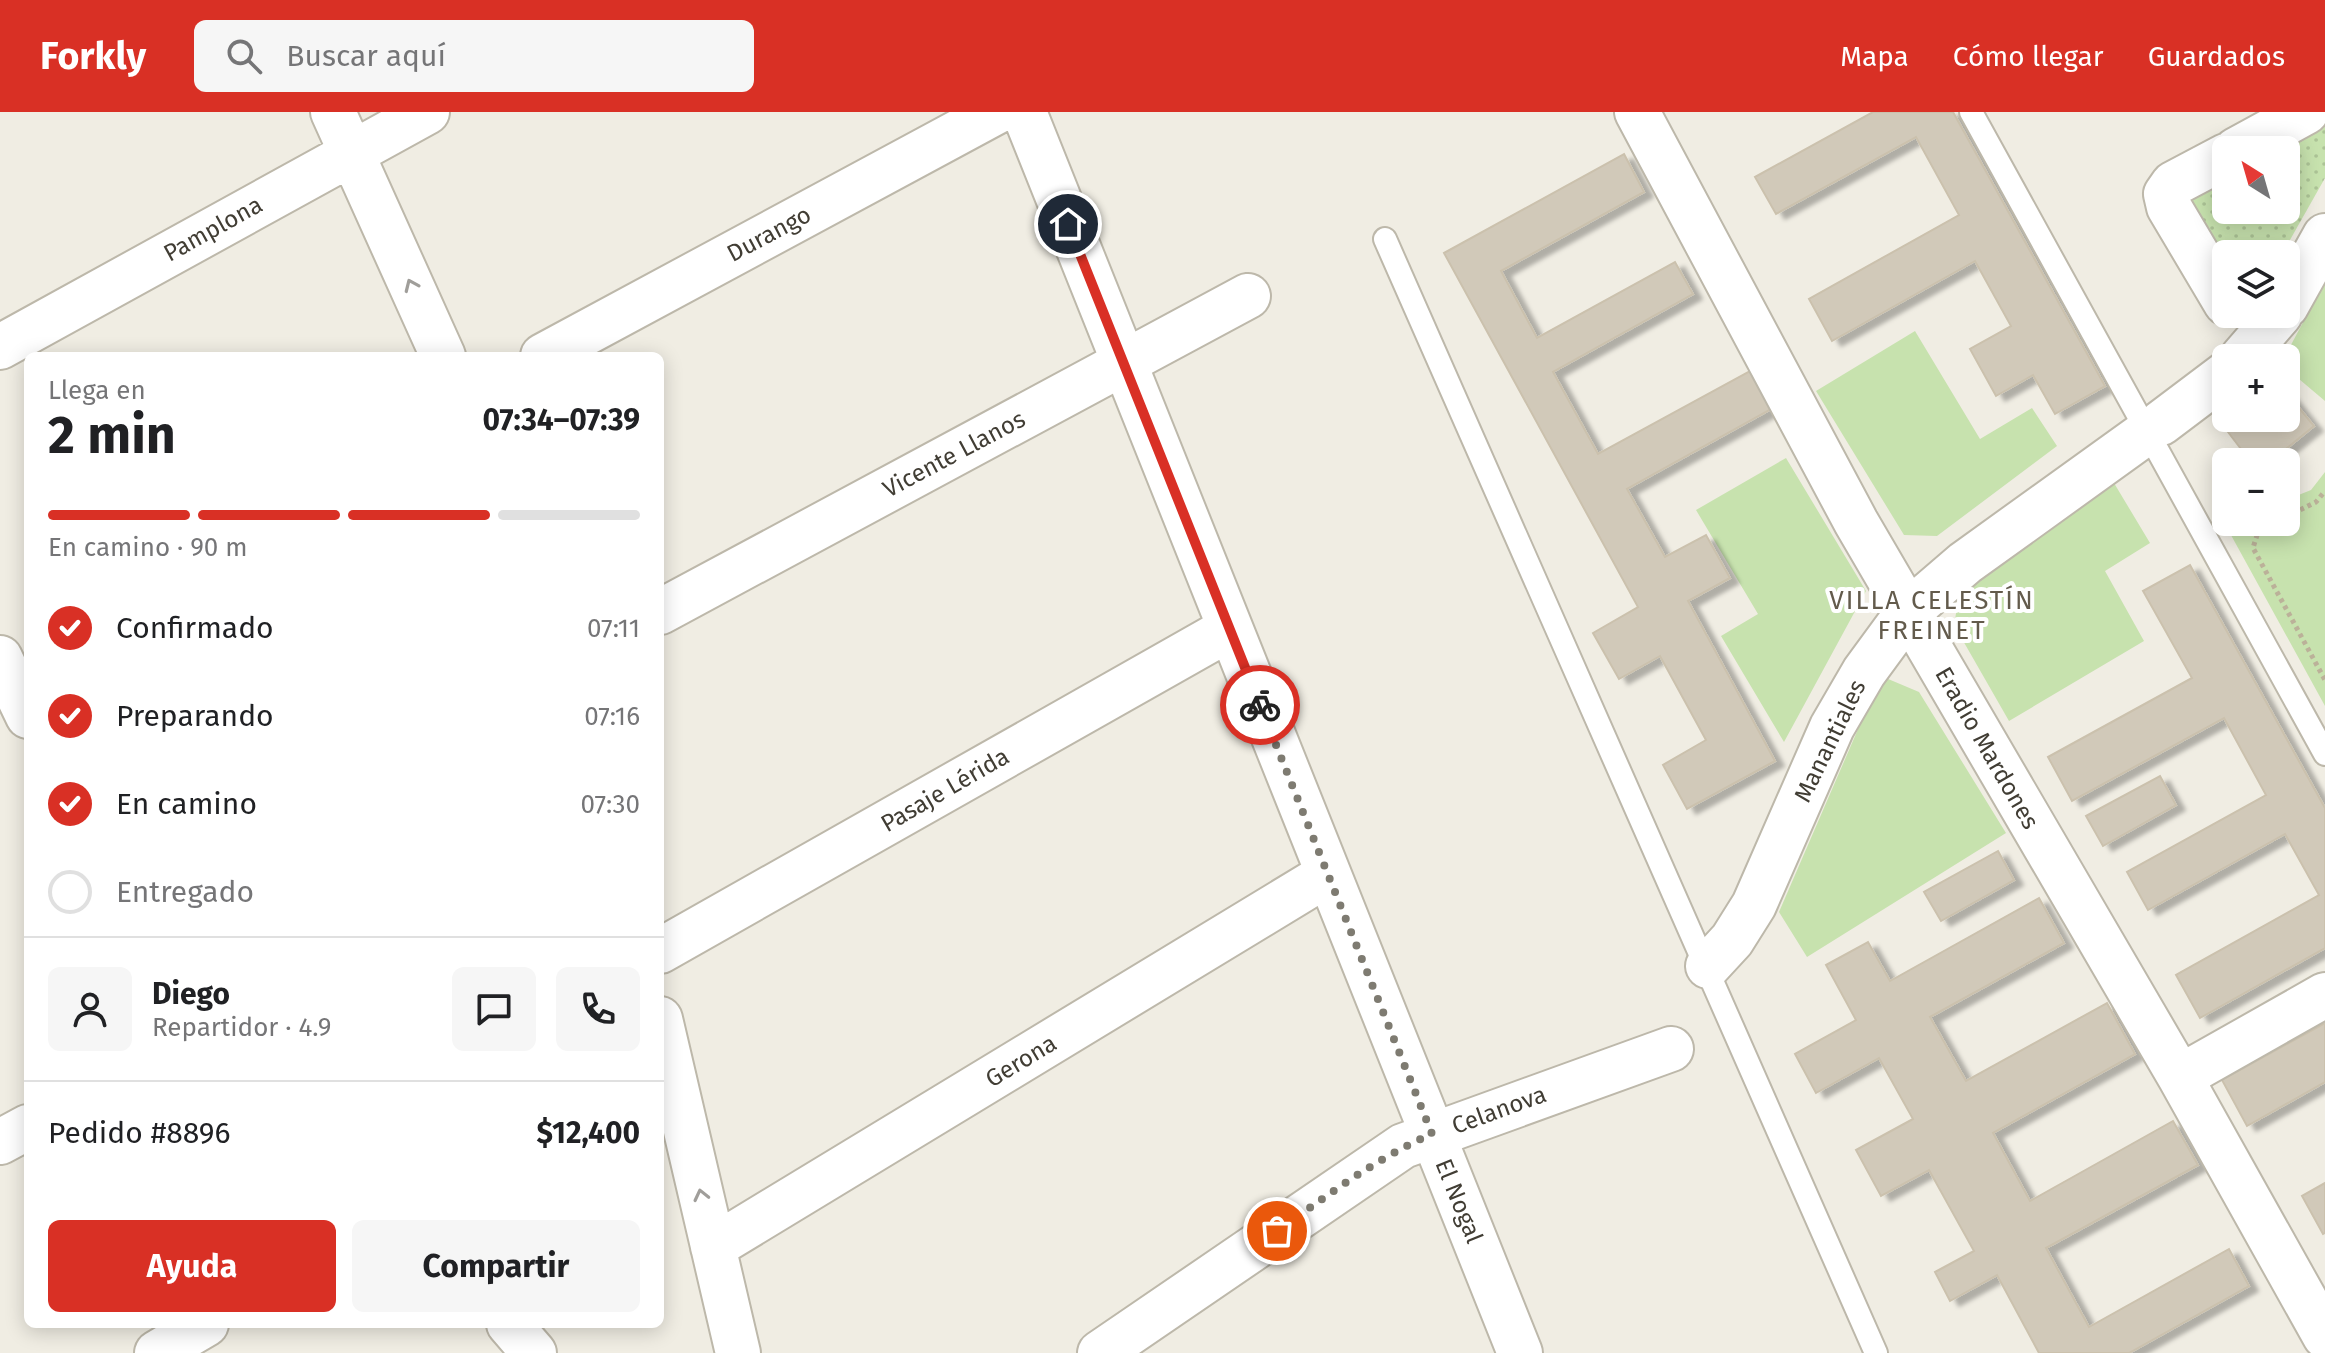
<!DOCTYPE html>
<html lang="es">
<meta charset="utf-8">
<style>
body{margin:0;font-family:"Fira Sans",sans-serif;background:#f6f6f6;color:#202124;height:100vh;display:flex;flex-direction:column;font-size:30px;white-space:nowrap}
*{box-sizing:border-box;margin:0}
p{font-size:26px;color:#757577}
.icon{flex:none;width:44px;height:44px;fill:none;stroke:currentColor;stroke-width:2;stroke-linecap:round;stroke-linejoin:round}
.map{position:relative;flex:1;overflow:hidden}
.drawer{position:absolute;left:24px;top:240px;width:640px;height:976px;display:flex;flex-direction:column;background:#fff;border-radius:12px;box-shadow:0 4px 20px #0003}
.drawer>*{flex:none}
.needle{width:52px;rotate:323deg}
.fabs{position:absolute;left:2212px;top:24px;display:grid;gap:16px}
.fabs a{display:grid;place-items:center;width:88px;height:88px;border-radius:12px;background:#fff;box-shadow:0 4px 20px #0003;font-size:40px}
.pin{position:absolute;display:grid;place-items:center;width:68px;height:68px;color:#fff;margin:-34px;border:4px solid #fff;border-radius:50%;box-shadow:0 2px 8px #0007}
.courier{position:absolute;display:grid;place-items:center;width:80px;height:80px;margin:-40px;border:6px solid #d93025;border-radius:50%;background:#fff;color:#222;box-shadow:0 2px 10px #0007}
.headline em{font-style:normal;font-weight:700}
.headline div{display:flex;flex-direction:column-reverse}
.headline{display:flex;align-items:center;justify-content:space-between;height:136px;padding:0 24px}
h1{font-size:52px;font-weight:700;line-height:60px}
.bar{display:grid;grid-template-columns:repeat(4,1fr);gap:12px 8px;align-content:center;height:96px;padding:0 24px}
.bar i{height:10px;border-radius:6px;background:#e0e0e0}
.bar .current{background:#d93025}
.bar p{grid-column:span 4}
.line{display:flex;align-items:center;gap:20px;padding:0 24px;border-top:2px solid #e0e0e0}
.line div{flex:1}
.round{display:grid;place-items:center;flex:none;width:84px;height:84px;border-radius:12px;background:#f6f6f6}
ol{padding:0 24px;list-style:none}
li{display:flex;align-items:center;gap:24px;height:88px}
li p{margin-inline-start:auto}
li .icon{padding:8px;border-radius:50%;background:#d93025;color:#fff;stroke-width:4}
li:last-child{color:#757577}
li i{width:44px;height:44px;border:4px solid #e0e0e0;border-radius:50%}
.cta{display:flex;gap:16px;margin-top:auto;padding:16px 24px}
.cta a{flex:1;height:92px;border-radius:12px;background:#d93025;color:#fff;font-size:32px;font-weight:700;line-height:92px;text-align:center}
.cta a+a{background:#f6f6f6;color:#202124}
header{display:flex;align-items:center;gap:48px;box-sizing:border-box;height:112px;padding:0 40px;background:#d93025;color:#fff}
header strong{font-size:38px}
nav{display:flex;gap:44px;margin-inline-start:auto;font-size:28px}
.search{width:560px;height:72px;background:#f6f6f6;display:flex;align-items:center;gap:20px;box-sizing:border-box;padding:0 28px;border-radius:12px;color:#757577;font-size:30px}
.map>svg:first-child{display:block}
.grass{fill:url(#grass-dots)}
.green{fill:#c7e2ae}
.building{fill:#d1c9b9;stroke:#cbc1ad;stroke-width:2;filter:url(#shadow)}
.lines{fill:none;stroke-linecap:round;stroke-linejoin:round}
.lane-casing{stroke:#bdb8aa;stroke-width:26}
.street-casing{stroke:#bdb8aa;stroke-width:48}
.path{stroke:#bbb199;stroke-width:5;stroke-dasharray:4 4;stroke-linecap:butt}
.lane{stroke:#fff;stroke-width:22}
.street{stroke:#fff;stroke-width:44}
.oneway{stroke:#a09e9a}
.done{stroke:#7e7b71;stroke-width:8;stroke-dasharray:0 14.4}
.route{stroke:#d93025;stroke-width:10}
.labels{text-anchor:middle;stroke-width:8;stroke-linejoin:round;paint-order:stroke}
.street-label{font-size:24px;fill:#413d34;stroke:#fff}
.neighbourhood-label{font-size:26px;letter-spacing:2px;fill:#635b4c;stroke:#fff}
</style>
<header>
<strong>Forkly</strong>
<div class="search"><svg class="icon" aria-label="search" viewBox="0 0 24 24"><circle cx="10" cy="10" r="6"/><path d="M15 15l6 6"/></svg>Buscar aquí</div>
<nav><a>Mapa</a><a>Cómo llegar</a><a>Guardados</a></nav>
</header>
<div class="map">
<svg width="2325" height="1241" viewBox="0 0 2325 1241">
<defs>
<pattern id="grass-dots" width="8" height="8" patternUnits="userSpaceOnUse" patternTransform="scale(2)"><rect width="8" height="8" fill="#c7e2ae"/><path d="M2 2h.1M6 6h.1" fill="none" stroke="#acc396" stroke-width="1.8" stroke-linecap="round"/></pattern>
<filter id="shadow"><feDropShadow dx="9" dy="5" stdDeviation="2" flood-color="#0004"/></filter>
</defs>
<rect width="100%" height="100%" fill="#f0ede3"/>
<!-- grass -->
<path class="grass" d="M2325,3v63l-43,76h-56v32l-53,-90 53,-28v42h60v-60h-26z"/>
<!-- green -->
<path class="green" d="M2325,169v120l-39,-33 -2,-10z
M1915,219l65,108 52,-31 25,38 -120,90 -33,-1 -88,-144z
M1786,346l80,133 -82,151 -63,-106 37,-22 -62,-104z
M2325,360v234l-99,-180 9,-4h51v-22l25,-10z
M2114,371l36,60 -45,28 39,70 -135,80 -55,-96 4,-23 34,-35z
M1881,564l38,16 87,141 -199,124 -28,-45z"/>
<!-- building -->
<path class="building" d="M1873,0h80l152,274 -50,28 -22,-39 -37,21 -26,-47 41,-23 -36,-65 -143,80 -23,-42 150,-84 -43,-78 -140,77 -21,-37z
M1624,42l20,38 -143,79 36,67 138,-76 18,32 -140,78 45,82 152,-83 21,38 -144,80 38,68 41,-22 24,43 -42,23 87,160 -88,48 -24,-44 43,-25 -46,-84 -41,23 -26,-46 45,-26 -194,-354z
M2286,280l28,34 -44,36h-19l-23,-30 17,-14h41z
M2190,453l135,243v140l-125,70 -24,-43 143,-80 -34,-61 -137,76 -21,-38 139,-77 -42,-77 -152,83 -24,-44 144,-79 -49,-87z
M2160,664l16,29 -73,41 -17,-30z
M1998,739l16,29 -73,41 -17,-29z
M2039,786l25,45 -134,74 36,64 141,-78 28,51 -142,79 37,68 143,-80 25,44 -152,83 43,79 140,-78 20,37 -120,67h-90l-42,-78 -47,26 -15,-29 39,-21 -45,-81 -48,26 -25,-46 57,-31 -34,-61 -63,35 -21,-39 61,-34 -30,-55 42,-23 22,39z
M2325,911v59l-78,44 -25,-46z
M2325,1071v50l-2,1 -21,-38z"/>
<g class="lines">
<defs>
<path id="lane" d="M1971,0l354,642
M1385,127l491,1114"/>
<path id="street" d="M333,0l110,244
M1024,0l496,1241
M1637,0l219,410 324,555 145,259
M2236,38l70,-38
M2226,44l-53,28 -7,10 3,13 57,96
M2286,194l39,-70
M0,235l427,-235
M543,244l453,-244
M2242,246l38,-44
M2161,311l65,-49
M660,500l588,-316
M0,546l28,58
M660,839l569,-322
M1708,854l24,-26 22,-35 78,-178 32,-55 44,-60 57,-49 182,-131
M660,907l78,334
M2180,965l145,-82
M0,1030l28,-15
M713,1135l615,-373
M509,1212l25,29
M157,1241l49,-29
M1100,1241l303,-207 268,-97"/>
</defs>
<!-- lane casing -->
<use href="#lane" class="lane-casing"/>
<!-- street casing -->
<use href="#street" class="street-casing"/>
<!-- path -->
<path class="path" d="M2286,405l30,-15 9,-11
M2277,410l-19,10 -5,16 72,132"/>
<!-- lane -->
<use href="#lane" class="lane"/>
<!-- street -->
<use href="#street" class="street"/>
</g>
<!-- one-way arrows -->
<defs><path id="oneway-chevron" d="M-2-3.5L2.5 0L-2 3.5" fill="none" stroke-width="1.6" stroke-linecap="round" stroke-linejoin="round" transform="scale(2)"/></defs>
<g class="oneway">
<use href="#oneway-chevron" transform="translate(411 173) rotate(-114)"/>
<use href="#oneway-chevron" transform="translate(701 1083) rotate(-103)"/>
</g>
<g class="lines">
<!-- done -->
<path class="done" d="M1260,593l172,429c-56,24 -105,62 -155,97"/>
<!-- route -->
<path class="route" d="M1068,112l192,481"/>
</g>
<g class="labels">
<!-- street labels -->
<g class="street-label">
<text transform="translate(213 117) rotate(-29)" y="8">Pamplona</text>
<text transform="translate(769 122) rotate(-28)" y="8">Durango</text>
<text transform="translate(954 342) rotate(-28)" y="8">Vicente Llanos</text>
<text transform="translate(1830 629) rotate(-64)" y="8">Manantiales</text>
<text transform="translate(1987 636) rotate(60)" y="8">Eradio Mardones</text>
<text transform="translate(945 678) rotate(-30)" y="8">Pasaje Lérida</text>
<text transform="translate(1021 949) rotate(-31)" y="8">Gerona</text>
<text transform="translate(1499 998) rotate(-20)" y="8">Celanova</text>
<text transform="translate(1459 1089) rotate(68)" y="8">El Nogal</text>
</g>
<!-- neighbourhood labels -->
<g class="neighbourhood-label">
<text x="1932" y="497">VILLA CELESTÍN<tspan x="1932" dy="30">FREINET</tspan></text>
</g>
</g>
</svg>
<div class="fabs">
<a><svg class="needle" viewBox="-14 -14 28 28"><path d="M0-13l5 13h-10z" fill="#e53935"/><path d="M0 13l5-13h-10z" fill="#757577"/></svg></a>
<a><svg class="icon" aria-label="layers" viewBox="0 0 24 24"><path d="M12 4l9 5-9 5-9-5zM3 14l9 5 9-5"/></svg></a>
<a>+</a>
<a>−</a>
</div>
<div class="pin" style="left:1277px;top:1119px;background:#ea580c"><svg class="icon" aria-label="bag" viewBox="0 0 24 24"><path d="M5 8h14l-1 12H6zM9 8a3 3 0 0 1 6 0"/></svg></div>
<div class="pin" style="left:1068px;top:112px;background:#1f2937"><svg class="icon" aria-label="home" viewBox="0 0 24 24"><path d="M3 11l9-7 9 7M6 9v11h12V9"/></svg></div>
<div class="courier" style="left:1260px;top:593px"><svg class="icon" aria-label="bike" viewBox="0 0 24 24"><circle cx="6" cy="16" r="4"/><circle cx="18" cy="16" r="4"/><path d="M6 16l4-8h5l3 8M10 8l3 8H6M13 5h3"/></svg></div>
<section class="drawer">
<div class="headline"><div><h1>2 min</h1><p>Llega en</p></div><em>07:34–07:39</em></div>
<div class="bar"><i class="current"></i><i class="current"></i><i class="current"></i><i></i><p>En camino · 90 m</p></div>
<ol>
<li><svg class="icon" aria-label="check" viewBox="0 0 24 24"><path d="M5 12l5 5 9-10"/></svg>Confirmado<p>07:11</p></li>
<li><svg class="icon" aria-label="check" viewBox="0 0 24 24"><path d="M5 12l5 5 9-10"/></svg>Preparando<p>07:16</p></li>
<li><svg class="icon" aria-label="check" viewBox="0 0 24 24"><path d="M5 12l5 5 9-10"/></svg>En camino<p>07:30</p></li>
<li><i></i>Entregado</li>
</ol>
<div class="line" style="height:144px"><a class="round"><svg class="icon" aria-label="person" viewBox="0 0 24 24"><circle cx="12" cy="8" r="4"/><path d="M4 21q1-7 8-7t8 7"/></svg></a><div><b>Diego</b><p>Repartidor · 4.9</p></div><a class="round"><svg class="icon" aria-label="chat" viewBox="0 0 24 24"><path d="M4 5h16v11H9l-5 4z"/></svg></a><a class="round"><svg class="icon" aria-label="phone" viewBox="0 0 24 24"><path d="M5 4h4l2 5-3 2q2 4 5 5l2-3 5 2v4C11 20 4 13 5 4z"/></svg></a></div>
<div class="line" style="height:104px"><div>Pedido #8896</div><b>$12,400</b></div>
<div class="cta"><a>Ayuda</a><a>Compartir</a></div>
</section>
</div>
